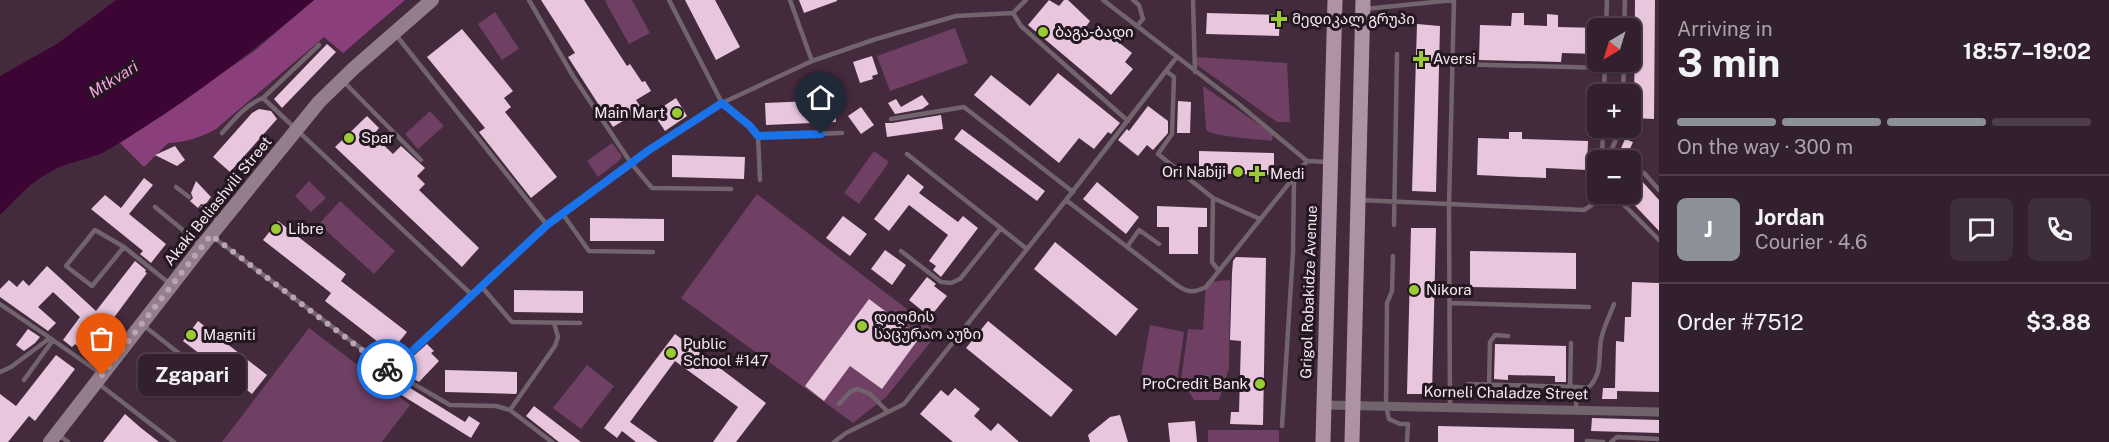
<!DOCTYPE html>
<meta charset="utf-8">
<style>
body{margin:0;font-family:"Public Sans","Noto Sans Georgian",sans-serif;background:#3e2d3a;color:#f1f3f6;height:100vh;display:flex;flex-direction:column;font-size:22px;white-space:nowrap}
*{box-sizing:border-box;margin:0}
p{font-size:20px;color:#a9a3aa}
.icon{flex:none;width:33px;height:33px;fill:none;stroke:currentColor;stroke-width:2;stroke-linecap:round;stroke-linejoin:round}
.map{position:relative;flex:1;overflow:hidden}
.details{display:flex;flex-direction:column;background:#33202e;width:450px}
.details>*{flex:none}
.needle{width:39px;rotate:218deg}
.buttons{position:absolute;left:1587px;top:18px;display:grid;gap:12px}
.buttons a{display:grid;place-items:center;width:54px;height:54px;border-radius:9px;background:#33202e;box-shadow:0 2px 4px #0004,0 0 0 2px #4e3e4a;font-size:30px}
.pin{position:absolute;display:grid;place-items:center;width:51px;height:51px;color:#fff;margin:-62px -26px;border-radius:50% 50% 50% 0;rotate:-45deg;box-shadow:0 0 6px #0007}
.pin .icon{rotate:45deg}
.courier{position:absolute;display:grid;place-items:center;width:60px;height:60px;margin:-30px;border:4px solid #1a73e8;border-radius:50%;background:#fff;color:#222;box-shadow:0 2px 8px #0007}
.bubble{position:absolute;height:42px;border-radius:9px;background:#33202e;box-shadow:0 2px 4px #0004,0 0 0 2px #4e3e4a;font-size:20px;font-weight:700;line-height:42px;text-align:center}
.head em{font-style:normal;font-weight:700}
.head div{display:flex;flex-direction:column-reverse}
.head{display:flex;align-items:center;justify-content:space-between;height:102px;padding:0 18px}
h1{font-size:39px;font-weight:700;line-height:45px}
.bar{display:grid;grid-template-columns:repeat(4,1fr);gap:9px 6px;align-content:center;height:72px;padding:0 18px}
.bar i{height:8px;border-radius:4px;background:#4e3e4a}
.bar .active{background:#8c9099}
.bar p{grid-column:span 4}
.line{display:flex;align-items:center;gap:15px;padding:0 18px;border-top:2px solid #4e3e4a}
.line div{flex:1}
.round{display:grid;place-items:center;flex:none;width:63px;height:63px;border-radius:9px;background:#3e2d3a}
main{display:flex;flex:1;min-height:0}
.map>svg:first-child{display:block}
.green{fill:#6f4064}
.forest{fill:#8a3f7a}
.water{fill:#3d0534}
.building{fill:#e7c6de}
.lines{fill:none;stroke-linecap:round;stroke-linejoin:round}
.lane{stroke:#71646d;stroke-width:4.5}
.street{stroke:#71646d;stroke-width:9}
.secondary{stroke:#937e8d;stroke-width:14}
.primary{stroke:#ad93a5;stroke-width:15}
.done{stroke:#b9a5b3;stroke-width:6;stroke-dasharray:0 10.8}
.route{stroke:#1a73e8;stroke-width:8}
.poi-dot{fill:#9acb34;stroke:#231720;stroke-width:2}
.labels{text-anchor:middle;stroke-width:6;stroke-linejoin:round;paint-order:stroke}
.poi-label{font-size:15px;fill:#f8e7f3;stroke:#231720;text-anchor:start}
.street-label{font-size:15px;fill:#f8e7f3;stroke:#231720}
.water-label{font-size:16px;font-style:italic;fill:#f7a4e2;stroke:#231720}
</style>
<main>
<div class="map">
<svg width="1659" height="442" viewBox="0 0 1659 442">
<rect width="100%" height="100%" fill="#442a3d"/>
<!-- green -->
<path class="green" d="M607,0h25l18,33 -21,11 -24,-43z
M495,12l24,37 -17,11 -24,-36z
M955,28l13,35 -78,28 -13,-35z
M1195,57l92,6 3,59h-13l-80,-57z
M1203,86l70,48 -1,7c-15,-2 -56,-4 -66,-11z
M430,111l14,15 -26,23 -13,-15z
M612,143l10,13 -2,4 -22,17 -11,-16z
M874,151l15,11 -30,42 -15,-11z
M309,181l17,17 -15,14 -16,-16z
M757,194l181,139 -52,64 -33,26 -172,-125z
M340,201l55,50 -21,23 -55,-50z
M1230,280l-1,88 -10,32h-25l-13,-20 7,-51 15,1 3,-48z
M1150,325l34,7 -7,50 -36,-6z
M309,328l101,77 -28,37h-160z
M587,365l27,21 -33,43 -28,-21z
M1208,430h71v12h-71z"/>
<!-- forest -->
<path class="forest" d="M314,0h91l-62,53 -19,-16 -108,92c-16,9 -30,13 -48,14l-24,24 -24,-24 133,-91z"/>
<!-- water -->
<path class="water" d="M116,0h198c-64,54 -131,105 -203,148 -15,10 -34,12 -51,19 -28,12 -39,28 -60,48v-139l57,-32z"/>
<!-- building -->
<path class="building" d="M541,0h43l43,66 3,-2 12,18 3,-1 6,10 -15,9 6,9 -29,18 -45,-70 7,-4z
M685,0h30l25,47 -24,13z
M799,0h38v1l-33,12z
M1049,0l10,6 5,-6h4l22,21 -5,7 15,13 7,-8 25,20 -7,9 8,7 -22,26 -83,-70z
M1635,0h20l-1,119 -20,-1z
M1207,13l73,2 -1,21 -73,-2z
M1512,13h12v12l23,1v-12l11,1v12l40,1v26l-36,-1 -1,9 -82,-2 1,-35 31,1z
M1417,24l23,2 -4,166 -24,-1z
M462,29l51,62 -9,7 7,9 -6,5 52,65 -26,21 -52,-66 6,-4 -58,-71z
M327,44l9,8 -54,56 -8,-9z
M872,56l6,18 -6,2 1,3 -13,4 -7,-21z
M1058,73l62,50 -9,11 -3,-2 -14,17 -15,-11 -20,25 -85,-68 17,-20 39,31z
M922,95l7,9 -7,5 -27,5 -7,-11 8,-4 5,8z
M676,98l11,18 -22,15 -12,-18z
M835,100l1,22 -70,3 -1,-22z
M1178,101l13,1 -1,31h-13z
M1148,106l20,15v12l-15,17 -6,-5 -9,11 -20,-16 9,-11 2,2z
M861,107l13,18 -13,9 -13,-18z
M259,109l12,2 6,8 -47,53 -17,-15 39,-44z
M941,115l2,14 -56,8 -2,-14h7z
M367,116l12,12 -6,7 20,19 8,-8 24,22 -8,8 8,8 -6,6 60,58 -17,19 -127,-120z
M962,129l83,62 -8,10 -83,-62z
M1509,132h13v7l66,2 -1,29 -41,-2v10l-69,-3 1,-37 31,1z
M1625,139l8,3 -8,18h-9z
M175,146l10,14 -8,6 -22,-11z
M1199,151l75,2v22l-75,-2z
M672,155l73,2 -1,22 -72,-2z
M908,174l16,13 -5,6 39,29 5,-6 15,12 -37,49 -8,-7 3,-4 -7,-5 19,-26 -39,-30 -20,26 -15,-12z
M144,178l9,7 -24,29 37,30 -15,19 -11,-9 3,-3 -52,-42 14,-14 16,13z
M1640,179l19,21v31l-35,-37h6v-6z
M196,181l15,16 -6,8 -4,-1 -3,4 -8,-7 3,-3 -2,-5z
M1097,182l42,35 -13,17 -43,-35z
M1157,206l50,2v19h-9v27h-29v-27h-12z
M843,216l24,18 -17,22 -24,-18z
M590,218l74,1v22h-74z
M278,221l68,53 -5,7 66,51 -16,20 -66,-51 6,-8 -68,-53z
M1411,228h25l-4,166h-25z
M1055,242l83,67 -22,27 -82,-67z
M885,250l21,15 -14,20 -21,-16z
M1470,251l106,2v36l-106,-2z
M1236,257l30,1 -3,167 -33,-1 1,-12h8l2,-71 -11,-1 2,-67 1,-12z
M135,261l11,9 -1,2 2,1 -60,81 -12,-10 -3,3 -9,-7 17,-23 -27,-25 -15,15 18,16 -8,8 -48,-34v-8l9,-9 8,7 6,-7 6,6 18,-20 49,45z
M927,277l9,7 -2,2 13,10 -17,21 -21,-17z
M1632,282l27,1v109l-42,-1v8h-15l1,-11h12l1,-47 8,1 1,-25h6z
M514,290l69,1v22l-69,-1z
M869,299l51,38 -38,52 -32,-23 -26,35 -19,-15z
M198,321l69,54 -15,19 -69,-53z
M988,321l85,69 -22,27 -85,-69z
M28,329l12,8 -5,6 -11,8 -8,-6z
M675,334l91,69 -30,39h-23l25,-35 -63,-46 -45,61 28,20h-22l-14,-11 -5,7 -13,-10z
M427,344l7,7 -3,2 8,8 -20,21 -10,-6 7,-7 -8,-8z
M1495,344l71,2v36h-11v-6l-47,-1v5l-14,-1z
M56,355l19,14 -40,52 -6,-5 -21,26h-8v-48l16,12z
M445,370l72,2v20l-1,2 -71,-2z
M394,378l71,44 4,-6 11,7 -9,15 -76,-47 -7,-5z
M955,388l25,21 -6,7 17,15 7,-8 21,19h-66l-33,-28 21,-24 7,6z
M534,406l47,36h-22l-4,-3 -29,-23z
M125,414l16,14 18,14h-56z
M1120,415l8,27h-38l-2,-7 22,-18z
M1592,418l67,2v13l-68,-2z
M1195,421l2,21h-27l-2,-19z
M1438,426l136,3v13h-136z"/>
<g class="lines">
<!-- lane -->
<path class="lane" d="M529,0l44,76 58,87 21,25 79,1
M669,0l53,103 28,23 8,10 84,-3
M790,0l22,61
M1103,0l133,102 71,59 21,1
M1133,0l6,5 4,14 -6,7
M1193,0l2,72
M1365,9l89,-9
M1013,13l8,13 107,95
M1606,28l1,-28
M1624,28l1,-28
M396,35l151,190
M1453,64l152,4
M1166,71l8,6 -2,57 -14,20 55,44 47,21
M343,81l78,79
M1604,94l1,-32
M1623,94l1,-32
M263,98l56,-53
M891,119l73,-12 109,85
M222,133c12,-13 23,-28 41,-35l209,197
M758,136l2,44
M907,154l120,95
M1608,158l13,-30
M1602,160l1,-32
M1630,167l14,6 15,17
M176,187l13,10
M1213,198l-1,64 7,9
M1601,199h17l41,41
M1066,200l108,83c12,9 18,11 32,4l101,-126
M1360,200l224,10 17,-11v-5
M155,207l45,37
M202,208l17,13
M562,213l27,38 64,1
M1394,225l3,-171
M95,230l29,17 -32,39 -26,-20z
M213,237l178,134
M124,247l45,36
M1127,247l12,-17 20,14
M901,251l40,31 10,1 9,-4 41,-51
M1393,256l-1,35 -5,12 -1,103 3,13 11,5h8l-1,18
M481,286l31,36 68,1
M1450,303l139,4
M0,304l50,34
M143,325l90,71
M0,372l11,-5 39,-29 50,35
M24,380l29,-40
M99,384l75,58
M1468,384l109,3
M1489,385l1,-43 5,-7 13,1
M1570,387l1,-44
M839,404l12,-13 7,-2 12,5 18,18
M1450,408l-1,-202 5,-206
M1576,409l1,-22 11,1c15,-14 10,-30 13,-48 2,-12 9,-25 13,-36
M510,410l45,-64 3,-9 -4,-14
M1282,426l11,-174 1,-75
M58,434l10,8
M1587,441l16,1
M552,442l-42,-32 -14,-4 -46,-1 -59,-34 156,-146 102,-75 73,-47 90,-42 64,-22 80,-23 57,-3 13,-13
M834,442l12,-9 58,-29 162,-204 110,-142
M1611,442l6,-5 42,2"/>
<!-- street -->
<path class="street" d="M1324,405l335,7"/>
<!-- secondary -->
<path class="secondary" d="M50,442l152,-196 117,-144 35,-34 78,-68"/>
<!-- primary -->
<path class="primary" d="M1323,442l12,-442
M1352,442l11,-442"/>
</g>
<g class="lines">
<!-- done -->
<path class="done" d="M102,375l109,-140 176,134"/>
<!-- route -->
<path class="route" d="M387,369l4,2 156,-146 102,-75 73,-47 28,23 8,10 63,-2"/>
</g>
<!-- markers -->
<g class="poi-dot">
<path d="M1276 10h6v6h6v6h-6v6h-6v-6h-6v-6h6z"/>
<circle cx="1043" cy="32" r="6"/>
<path d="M1418 50h6v6h6v6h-6v6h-6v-6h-6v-6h6z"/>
<circle cx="677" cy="113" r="6"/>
<circle cx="349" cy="138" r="6"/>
<circle cx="1238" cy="172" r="6"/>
<path d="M1254 165h6v6h6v6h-6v6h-6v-6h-6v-6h6z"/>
<circle cx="276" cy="229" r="6"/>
<circle cx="1414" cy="290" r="6"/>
<circle cx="862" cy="326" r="6"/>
<circle cx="191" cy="335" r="6"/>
<circle cx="671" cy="353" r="6"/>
<circle cx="1260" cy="384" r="6"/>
</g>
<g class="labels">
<!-- poi labels -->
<g class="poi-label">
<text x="1292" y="24">მედიკალ გრუპი</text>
<text x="1055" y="37">ბაგა-ბადი</text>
<text x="1433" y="64">Aversi</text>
<text x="665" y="118" text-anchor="end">Main Mart</text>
<text x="361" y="143">Spar</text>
<text x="1226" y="177" text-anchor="end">Ori Nabiji</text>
<text x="1270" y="179">Medi</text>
<text x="288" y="234">Libre</text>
<text x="1426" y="295">Nikora</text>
<text x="874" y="322">დიღმის<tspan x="874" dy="17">საცურაო აუზი</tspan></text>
<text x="203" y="340">Magniti</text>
<text x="683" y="349">Public<tspan x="683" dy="17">School #147</tspan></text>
<text x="1248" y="389" text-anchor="end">ProCredit Bank</text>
</g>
<!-- street labels -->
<g class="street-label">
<text transform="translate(218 201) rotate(-51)" y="5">Akaki Beliashvili Street</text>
<text transform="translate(1309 292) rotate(-88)" y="5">Grigol Robakidze Avenue</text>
<text transform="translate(1506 393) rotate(1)" y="5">Korneli Chaladze Street</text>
</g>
<!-- water labels -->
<g class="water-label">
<text transform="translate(113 79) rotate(-32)" y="6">Mtkvari</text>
</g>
</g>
</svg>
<div class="buttons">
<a><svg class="needle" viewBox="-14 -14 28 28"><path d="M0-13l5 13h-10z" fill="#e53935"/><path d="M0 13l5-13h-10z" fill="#a9a3aa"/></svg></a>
<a>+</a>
<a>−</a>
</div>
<div class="pin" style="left:102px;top:375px;background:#ea580c"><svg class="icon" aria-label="bag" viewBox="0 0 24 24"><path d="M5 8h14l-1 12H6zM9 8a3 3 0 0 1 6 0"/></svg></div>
<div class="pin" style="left:821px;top:134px;background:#1f2937"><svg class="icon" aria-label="home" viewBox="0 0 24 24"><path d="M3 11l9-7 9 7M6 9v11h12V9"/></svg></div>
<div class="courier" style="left:387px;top:369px"><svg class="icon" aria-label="bike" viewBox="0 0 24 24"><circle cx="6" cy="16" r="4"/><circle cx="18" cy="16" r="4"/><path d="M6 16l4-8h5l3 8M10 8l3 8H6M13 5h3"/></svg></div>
<div class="bubble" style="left:138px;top:354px;width:108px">Zgapari</div>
</div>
<section class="details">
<div class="head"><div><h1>3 min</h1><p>Arriving in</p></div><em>18:57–19:02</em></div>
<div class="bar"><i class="active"></i><i class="active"></i><i class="active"></i><i></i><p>On the way · 300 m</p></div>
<div class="line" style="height:108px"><b class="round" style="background:#8c9099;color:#fff">J</b><div><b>Jordan</b><p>Courier · 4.6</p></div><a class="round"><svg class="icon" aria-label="chat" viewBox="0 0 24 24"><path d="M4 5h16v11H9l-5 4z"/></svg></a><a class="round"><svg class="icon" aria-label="phone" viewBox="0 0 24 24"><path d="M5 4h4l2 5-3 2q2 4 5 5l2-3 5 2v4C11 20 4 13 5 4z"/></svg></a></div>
<div class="line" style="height:78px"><div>Order #7512</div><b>$3.88</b></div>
</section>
</main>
